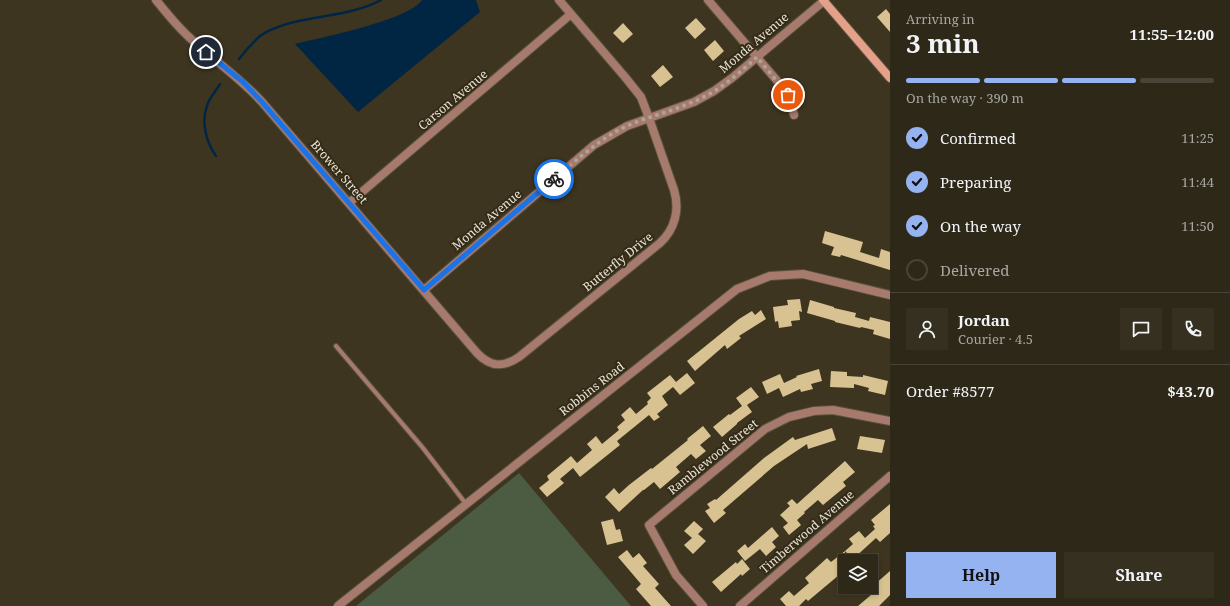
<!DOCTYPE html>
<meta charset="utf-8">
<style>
body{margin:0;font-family:"Noto Serif",serif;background:#363021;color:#f1f3f6;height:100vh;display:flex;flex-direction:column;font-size:15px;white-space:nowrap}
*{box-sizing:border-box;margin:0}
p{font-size:13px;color:#a7a6a2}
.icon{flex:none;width:22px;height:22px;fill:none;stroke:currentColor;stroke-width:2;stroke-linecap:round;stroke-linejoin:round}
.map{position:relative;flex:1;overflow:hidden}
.side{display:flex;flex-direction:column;background:#2e2818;width:340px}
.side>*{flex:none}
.buttons{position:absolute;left:838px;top:554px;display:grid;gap:8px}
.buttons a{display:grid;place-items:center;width:40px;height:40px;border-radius:0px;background:#2e2818;box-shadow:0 2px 6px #0003,0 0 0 1px #494437;font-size:20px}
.pin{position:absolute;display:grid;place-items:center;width:34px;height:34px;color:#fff;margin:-17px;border:2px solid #fff;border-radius:50%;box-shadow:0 1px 4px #0007}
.courier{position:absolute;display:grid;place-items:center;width:40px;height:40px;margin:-20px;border:3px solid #1a73e8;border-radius:50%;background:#fff;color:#222;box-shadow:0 1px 5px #0007}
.summary em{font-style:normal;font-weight:700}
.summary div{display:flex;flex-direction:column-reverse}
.summary{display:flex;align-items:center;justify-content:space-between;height:68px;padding:0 16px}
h1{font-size:26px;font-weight:700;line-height:30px}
.bar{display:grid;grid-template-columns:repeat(4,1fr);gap:6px 4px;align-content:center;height:48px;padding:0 16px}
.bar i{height:5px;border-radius:3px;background:#494437}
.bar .on{background:#95b2f1}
.bar p{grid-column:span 4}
.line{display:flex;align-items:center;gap:10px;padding:0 16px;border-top:1px solid #494437}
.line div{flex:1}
.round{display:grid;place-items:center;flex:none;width:42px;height:42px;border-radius:0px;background:#363021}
ol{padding:0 16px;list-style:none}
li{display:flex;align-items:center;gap:12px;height:44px}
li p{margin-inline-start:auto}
li .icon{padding:4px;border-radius:50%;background:#95b2f1;color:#111;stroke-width:4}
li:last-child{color:#a7a6a2}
li i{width:22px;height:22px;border:2px solid #494437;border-radius:50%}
.button{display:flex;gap:8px;margin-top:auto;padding:8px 16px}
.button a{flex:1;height:46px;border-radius:0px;background:#95b2f1;color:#111;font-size:16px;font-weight:700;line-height:46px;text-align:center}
.button a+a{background:#363021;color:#f1f3f6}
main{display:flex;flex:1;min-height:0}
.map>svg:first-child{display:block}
.green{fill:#4b5c43}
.water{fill:#002644}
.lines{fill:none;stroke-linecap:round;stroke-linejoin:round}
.stream{stroke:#002644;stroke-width:2.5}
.building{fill:#d8c291}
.service-casing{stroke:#59513d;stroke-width:6}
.minor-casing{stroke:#59513d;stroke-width:10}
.tertiary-casing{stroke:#59513d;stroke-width:10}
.secondary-casing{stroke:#59513d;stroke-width:10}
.service{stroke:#a67a6d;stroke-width:4}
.minor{stroke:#a67a6d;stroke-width:8}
.tertiary{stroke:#a67a6d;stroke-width:8}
.secondary{stroke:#e5a08a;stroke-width:8}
.done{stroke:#ada697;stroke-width:4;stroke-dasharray:0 7.2}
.route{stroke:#1a73e8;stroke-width:5}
.labels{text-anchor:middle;stroke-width:4;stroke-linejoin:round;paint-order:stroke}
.street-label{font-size:12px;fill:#e9e3d7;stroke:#342b16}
</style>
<main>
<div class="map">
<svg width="890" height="606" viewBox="0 0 890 606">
<rect width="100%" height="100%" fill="#3e3520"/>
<!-- green -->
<path class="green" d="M519,473l112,133h-275z"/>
<!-- water -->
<path class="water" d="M422,0h54l4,12 -122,100 -63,-68c27,-7 112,-23 127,-44z"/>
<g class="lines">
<!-- stream -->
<path class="stream" d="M239,59c6,-8 13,-16 21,-23 14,-10 32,-14 49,-17 25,-5 50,-7 72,-19
M216,156c-10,-14 -15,-34 -9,-50 2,-8 9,-15 13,-22"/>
</g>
<!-- building -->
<path class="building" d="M886,9l4,5v18l-13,-15z
M696,18l10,11 -11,10 -10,-11z
M623,23l10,11 -10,9 -10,-10z
M715,40l9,11 -11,10 -9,-11z
M663,65l10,12 -13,10 -9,-11z
M825,231l38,11 -3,10 19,6 2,-9 9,3v18l-49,-15 -1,2 -9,-2 3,-8 -12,-4z
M800,299l2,13 -3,-1 1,9 -9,1 1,5 -13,2 -1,-7 -3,1 -2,-15 15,-2 -1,-5z
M810,300l24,7v1l22,5 -1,4 14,4 1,-4 20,5v17l-17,-5 1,-4 -13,-3 -1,1 -25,-6v-1l-28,-8z
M761,310l5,9 -27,17 2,2 -14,11 -2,-4 -30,26 -8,-10 52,-42 13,-8 3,4z
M819,369l3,12 -11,3 2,5 -12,3 -1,-3 -17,8 -4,-9 -12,6 -5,-12 18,-8 4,9 13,-6 -1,-1z
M831,371l16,1v4l16,1v-2l25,6 -3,14 -17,-4 1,-3 -15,-4v4l-24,-1z
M687,373l8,10 -15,12 -7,-8 -11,9 6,9 -11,9 3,3 -6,4 -5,-6 -32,26 3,4 -40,32 -7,-9 -13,11 4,4 -17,14 -8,-9 10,-8 -2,-4 24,-20 6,7 15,-13 -5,-6 9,-8 6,8 17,-14 -2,-3 8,-7 -4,-5 9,-8 6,7 12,-10 -1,-2 4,-4 -4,-5 23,-18 6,7z
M751,387l8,10 -12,8 5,7 -15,11v1l-15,13 -9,-10 16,-13 1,1 12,-9 -6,-8z
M703,426l8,10 -11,9 6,6 -10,8 -5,-5 -15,13 4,5 -20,17 -6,-7 -10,8h-1l-24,22 -14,-15 9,-9 5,6 10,-9 22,-17 1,1 36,-29 -1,-1z
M832,428l4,12 -28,9 -1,-5 -33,22 -51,44 3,3 -12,10 -9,-12 5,-3 -3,-4 8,-5 1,1 48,-42 29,-21 2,3z
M860,436l25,4 -3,13 -25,-4z
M845,461l10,11 -12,10 3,4 -23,19 -5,-5 -14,12 1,1 -8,7 4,5 -12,10 -6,-8 5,-4 -8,-8 10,-9 -3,-3 5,-4 5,5z
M890,504v29l-10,9 -4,-4 -23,21 -8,-8 8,-7 -4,-5 10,-8 6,7 10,-9 -2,-3 2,-1 -4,-5z
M613,519l3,11 4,-1 3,12 -16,4 -6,-23z
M694,521l9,8 -5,5 8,7 -13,13 -9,-9 8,-7 -8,-7z
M772,527l7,9 -7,6 4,5 -10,9 -6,-7 -15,12 -8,-10 8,-7 3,4z
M627,550l6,8 6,-5 8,10 -4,3 16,18 -4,4 16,18h-20l-15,-17 5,-5 -23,-27z
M845,551v19l-37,31 -2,-2 -7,7h-13l-6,-7 9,-8 5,5 15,-13 -4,-5 22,-20 4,4z
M742,559l8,10 -8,7 -1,-2 -20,18 -9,-10 24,-20 1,2z
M890,571v24l-11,11h-21l20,-17 -4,-4z"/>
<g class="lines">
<defs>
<path id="service" d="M336,346l87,102 43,56"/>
<path id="minor" d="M156,0c13,16 26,32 42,45 21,19 45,36 64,57l215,251c13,14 26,15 42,4l141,-114c15,-14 20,-33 14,-53l-25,-72 -8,-21 -16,-20 -66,-77
M708,0l77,90 5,9 4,16
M349,203l222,-189
M424,290l170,-145 33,-19 67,-24 20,-11 18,-13 93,-78
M703,606l-27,-31 -27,-50 116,-96 24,-12 25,-6 19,-1 57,11
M740,606l150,-130"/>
<path id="tertiary" d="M338,606l399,-317 33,-13 33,-2 87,21"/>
<path id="secondary" d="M823,0l67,78"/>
</defs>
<!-- service casing -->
<use href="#service" class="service-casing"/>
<!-- minor casing -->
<use href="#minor" class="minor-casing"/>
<!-- tertiary casing -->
<use href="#tertiary" class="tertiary-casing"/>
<!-- secondary casing -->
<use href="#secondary" class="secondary-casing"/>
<!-- service -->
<use href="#service" class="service"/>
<!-- minor -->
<use href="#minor" class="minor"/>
<!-- tertiary -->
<use href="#tertiary" class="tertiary"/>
<!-- secondary -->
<use href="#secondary" class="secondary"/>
</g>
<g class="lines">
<!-- done -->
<path class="done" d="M554,179c20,-17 39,-34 61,-47 25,-14 54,-19 80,-31 24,-10 43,-27 62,-44l31,38"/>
<!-- route -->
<path class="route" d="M206,52l37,30 19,20 162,188 130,-111"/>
</g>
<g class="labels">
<!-- street labels -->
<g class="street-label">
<text transform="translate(754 43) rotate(-40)" y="4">Monda Avenue</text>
<text transform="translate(453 100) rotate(-40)" y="4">Carson Avenue</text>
<text transform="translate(339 172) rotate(49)" y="4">Brower Street</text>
<text transform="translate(487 220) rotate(-40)" y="4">Monda Avenue</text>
<text transform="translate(618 262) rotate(-39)" y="4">Butterfly Drive</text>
<text transform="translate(592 389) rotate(-38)" y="4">Robbins Road</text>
<text transform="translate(713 457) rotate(-39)" y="4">Ramblewood Street</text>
<text transform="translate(807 532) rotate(-41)" y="4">Timberwood Avenue</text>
</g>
</g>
</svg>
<div class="buttons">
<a><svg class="icon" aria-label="layers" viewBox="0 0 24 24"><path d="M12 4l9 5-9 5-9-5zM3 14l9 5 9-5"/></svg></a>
</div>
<div class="pin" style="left:788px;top:95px;background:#ea580c"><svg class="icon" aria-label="bag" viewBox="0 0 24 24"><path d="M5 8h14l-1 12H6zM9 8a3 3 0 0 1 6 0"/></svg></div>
<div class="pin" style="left:206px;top:52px;background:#1f2937"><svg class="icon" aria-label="home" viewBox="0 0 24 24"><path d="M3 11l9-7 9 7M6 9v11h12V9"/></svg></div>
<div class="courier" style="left:554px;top:179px"><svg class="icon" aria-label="bike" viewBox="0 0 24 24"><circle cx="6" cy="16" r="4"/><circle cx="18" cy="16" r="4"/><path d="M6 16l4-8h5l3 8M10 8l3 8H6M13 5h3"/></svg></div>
</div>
<section class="side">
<div class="summary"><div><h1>3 min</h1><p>Arriving in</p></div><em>11:55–12:00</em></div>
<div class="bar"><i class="on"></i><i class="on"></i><i class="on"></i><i></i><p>On the way · 390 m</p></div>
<ol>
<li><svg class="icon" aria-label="check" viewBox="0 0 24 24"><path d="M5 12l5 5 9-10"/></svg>Confirmed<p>11:25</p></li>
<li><svg class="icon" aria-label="check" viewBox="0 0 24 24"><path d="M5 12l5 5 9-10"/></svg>Preparing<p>11:44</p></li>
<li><svg class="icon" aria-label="check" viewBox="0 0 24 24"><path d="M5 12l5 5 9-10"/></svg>On the way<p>11:50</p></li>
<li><i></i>Delivered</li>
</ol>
<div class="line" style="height:72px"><a class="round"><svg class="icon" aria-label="person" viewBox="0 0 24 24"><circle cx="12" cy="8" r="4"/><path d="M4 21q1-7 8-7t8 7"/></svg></a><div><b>Jordan</b><p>Courier · 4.5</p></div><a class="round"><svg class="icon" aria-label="chat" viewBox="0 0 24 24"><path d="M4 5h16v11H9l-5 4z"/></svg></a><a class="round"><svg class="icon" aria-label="phone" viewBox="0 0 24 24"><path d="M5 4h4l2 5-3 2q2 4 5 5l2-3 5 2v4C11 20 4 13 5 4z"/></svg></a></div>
<div class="line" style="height:52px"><div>Order #8577</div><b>$43.70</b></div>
<div class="button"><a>Help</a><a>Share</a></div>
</section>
</main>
